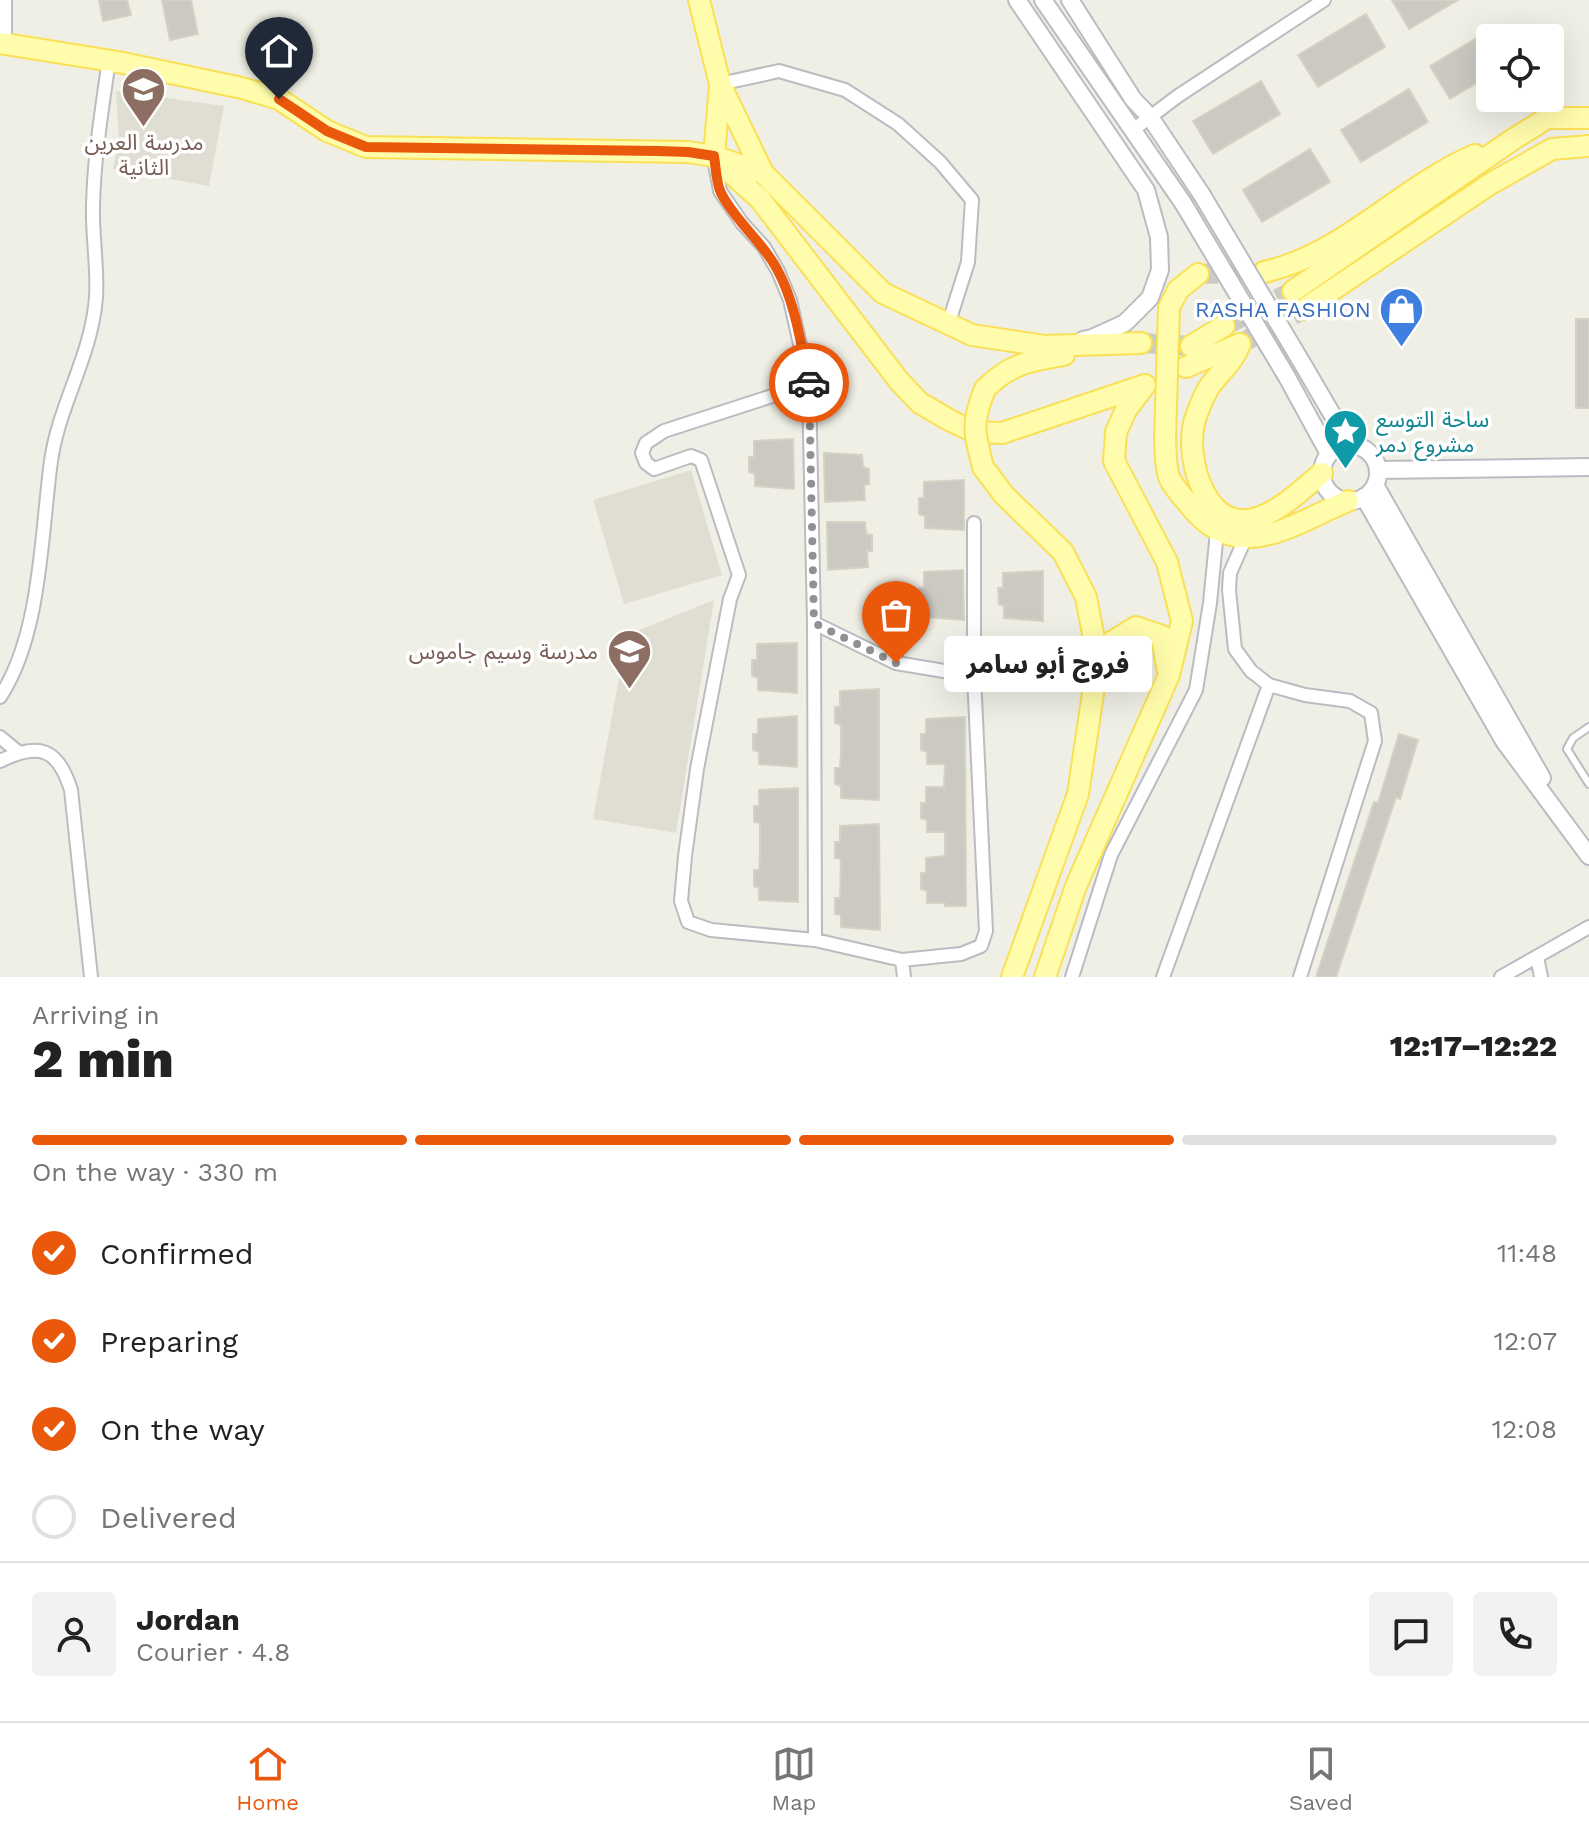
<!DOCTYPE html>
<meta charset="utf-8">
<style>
body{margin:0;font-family:"Work Sans","Noto Sans Arabic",sans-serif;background:#f2f2f2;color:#222;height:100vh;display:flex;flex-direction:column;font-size:30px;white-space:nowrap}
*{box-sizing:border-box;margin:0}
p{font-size:26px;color:#767676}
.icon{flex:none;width:44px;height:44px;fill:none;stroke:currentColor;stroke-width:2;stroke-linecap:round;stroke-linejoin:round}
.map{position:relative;height:977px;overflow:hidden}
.panel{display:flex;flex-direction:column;background:#fff;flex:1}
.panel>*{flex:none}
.tools{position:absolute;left:1476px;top:24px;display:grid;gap:16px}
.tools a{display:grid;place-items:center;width:88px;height:88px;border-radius:8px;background:#fff;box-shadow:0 8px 32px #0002;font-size:40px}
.pin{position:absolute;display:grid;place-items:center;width:68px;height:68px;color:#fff;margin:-82px -34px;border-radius:50% 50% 50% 0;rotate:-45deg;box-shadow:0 0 8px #0007}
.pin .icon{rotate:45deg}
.courier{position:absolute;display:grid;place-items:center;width:80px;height:80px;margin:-40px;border:6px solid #ea580c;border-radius:50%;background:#fff;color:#222;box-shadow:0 2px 10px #0007}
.bubble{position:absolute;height:56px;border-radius:8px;background:#fff;box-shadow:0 8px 32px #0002;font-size:26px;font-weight:800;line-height:56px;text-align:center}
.summary em{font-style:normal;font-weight:800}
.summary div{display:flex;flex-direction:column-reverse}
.summary{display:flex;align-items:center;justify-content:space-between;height:136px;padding:0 32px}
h1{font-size:52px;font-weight:800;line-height:60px}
.bar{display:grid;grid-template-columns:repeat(4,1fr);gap:12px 8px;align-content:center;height:96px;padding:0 32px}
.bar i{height:10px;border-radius:6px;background:#e0e0e0}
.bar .active{background:#ea580c}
.bar p{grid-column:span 4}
.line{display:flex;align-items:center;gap:20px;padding:0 32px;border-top:2px solid #e0e0e0}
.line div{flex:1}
.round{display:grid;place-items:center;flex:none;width:84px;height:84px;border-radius:8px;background:#f2f2f2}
ol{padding:0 32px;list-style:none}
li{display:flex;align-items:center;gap:24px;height:88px}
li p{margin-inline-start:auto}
li .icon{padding:8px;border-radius:50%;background:#ea580c;color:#fff;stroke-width:4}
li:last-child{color:#767676}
li i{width:44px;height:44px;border:4px solid #e0e0e0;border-radius:50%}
.tabs{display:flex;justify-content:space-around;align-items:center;height:112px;border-top:2px solid #e0e0e0;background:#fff;font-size:22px;color:#767676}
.tabs a{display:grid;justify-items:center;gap:4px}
.tabs .active{color:#ea580c}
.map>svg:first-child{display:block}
.education{fill:#e0ded3}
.building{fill:#cbc9c2;stroke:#d5d2c3;stroke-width:2}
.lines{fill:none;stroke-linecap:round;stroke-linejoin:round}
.primary-tunnel{stroke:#cbcbc5;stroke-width:20;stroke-dasharray:20 10;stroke-linecap:butt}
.service-casing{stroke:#babcc2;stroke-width:10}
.minor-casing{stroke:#babcc2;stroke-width:16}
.tertiary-casing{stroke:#babcc2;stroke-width:20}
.primary-casing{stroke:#f9e055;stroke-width:24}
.service{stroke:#fff;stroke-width:6}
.minor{stroke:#fff;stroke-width:12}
.tertiary{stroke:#fff;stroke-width:16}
.primary{stroke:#fffcab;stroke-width:20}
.tertiary-bridge-casing{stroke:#babcc2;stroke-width:20;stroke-linecap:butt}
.primary-bridge-casing{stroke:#f9e055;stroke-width:24;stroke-linecap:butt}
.tertiary-bridge{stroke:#fff;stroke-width:16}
.primary-bridge{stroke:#fffcab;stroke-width:20}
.done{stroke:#909292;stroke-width:8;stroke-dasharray:0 14.4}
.route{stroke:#ea580c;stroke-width:10}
.labels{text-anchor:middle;stroke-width:7;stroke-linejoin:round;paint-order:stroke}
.education-label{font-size:22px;fill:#785e54;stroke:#fff}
.shop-label{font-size:22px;fill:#366cbe;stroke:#fff;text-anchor:end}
.culture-label{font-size:22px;fill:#0d838f;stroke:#fff;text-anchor:start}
</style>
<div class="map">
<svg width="1589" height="977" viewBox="0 0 1589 977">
<rect width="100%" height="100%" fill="#f0efe5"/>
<!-- education -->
<path class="education" d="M116,91l108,15 -15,80 -96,-17 6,-29z
M691,470l31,105 -98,29 -31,-104z
M714,600l-38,233 -83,-14 34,-184z"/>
<!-- building -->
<path class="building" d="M99,0h28l4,15 -28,6z
M162,0h29l7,34 -28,6z
M1392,0h66l-49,29z
M1366,14l19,33 -67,40 -20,-32z
M1490,30v45l-40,24 -20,-33z
M1261,81l19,33 -67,40 -20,-33z
M1409,89l19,33 -67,40 -20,-32z
M1310,149l20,33 -68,40 -19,-32z
M1576,319h13v89h-13z
M793,439l1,50 -39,-3v-12l-6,-2v-15h5v-16z
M824,453l38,2 1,12 6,2v15l-5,1 1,15 -40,2z
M964,480v50l-39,-2v-12l-6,-2v-16h5v-16z
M827,522h38l1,12 6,1v16h-5l1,16 -40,3z
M963,570l1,50 -39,-3v-12l-6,-2v-15l5,-1v-15z
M1043,571v50l-39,-3v-12l-5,-2 -1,-16h5v-15z
M797,643v50l-39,-3v-12l-6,-2v-16h5v-16z
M879,689v111l-38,-2v-12l-6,-2v-16h5l1,-15v-28l-6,-2v-16h5v-16z
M797,716v51l-38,-3v-12l-6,-2v-16h5v-15z
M965,717l1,189h-21v-3h-18v-12l-6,-2v-16h5v-15l19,-2v-24h-18v-12l-6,-2v-15h5v-16h18l1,-23h-18v-12l-6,-2v-16h5v-15z
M1399,734l19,6 -18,59 -4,-2 -60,180h-20l58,-175 4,1z
M798,788v114l-39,-2v-12l-5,-2v-16h5l1,-16v-31l-6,-1v-16h5v-16z
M879,824l1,106 -39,-3v-12l-6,-1v-16h5l1,-39 -6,-1v-16h5v-16z"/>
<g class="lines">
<!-- primary-tunnel -->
<path class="primary-tunnel" d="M1198,274l66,-2
M1224,326l69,-35
M1141,343l50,3
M1240,344l64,-35"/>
<defs>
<path id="service" d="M1589,727l-16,11 -6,11 22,35"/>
<path id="minor" d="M5,44v-44
M720,84l59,-13 66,19 53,34 42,38 32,38 -4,62 -20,63
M1133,130l45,-34 146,-96
M714,159l6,32 22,32 22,24 14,24 12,29 19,84 5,239 1,317
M809,384l-145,47 -18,12 -4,10 4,10 8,6 37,-13 10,4 38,115 -9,24 -33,170 -12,87 -4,45 7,21 23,8 104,10 87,20 59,-6 20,-8 5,-15 -12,-255v-153
M1245,539l-15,34 -1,17 6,59 16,22 18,14 36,10 45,6 21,12 4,28 -75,236
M814,623l82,40 78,13
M0,697c41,-62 41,-162 51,-236 8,-57 41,-106 45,-164 2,-30 -4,-61 -3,-91 1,-49 9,-97 16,-146
M0,737l18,15
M0,761c39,-19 58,-13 71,29l20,187
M1537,957l4,20
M902,960l2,17
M1072,977l39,-122 85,-165 14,-87 7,-71
M1163,977l106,-292
M1501,977l88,-50"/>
<path id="tertiary" d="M1017,0l129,190 13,47 1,33 -10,28 -25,25 -33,15 -9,2
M1043,0l140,203
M1070,0l63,99 17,18 52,78
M1305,368l45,77
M1287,377l42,77
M1322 473a28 28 0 1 1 56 0a28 28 0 1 1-56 0Z
M1378,470l211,-3
M1375,485l167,293
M1364,497l140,244 85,115"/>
<path id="primary" d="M699,0l21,84 43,89
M0,43l118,19 124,26 37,11 48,32 39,16 322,5 26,4 49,17 120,120 89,42 73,11 96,-3
M714,156l6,-71
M719,162l41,37 139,182 21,22 31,18 24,11 27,1 143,-48
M1264,272c81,-18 136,-85 211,-117
M1293,291l219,-151 35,-22h42
M1169,308l9,-18 20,-16
M1304,309l186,-125 62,-35 37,-3
M1240,344c-7,19 -21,28 -32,45 -5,9 -11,24 -14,34 -9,38 13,111 63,95 25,-8 45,-29 65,-45
M1191,346l33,-20
M1186,367l54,-23
M985,389c26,-26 45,-28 79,-34
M1165,439c1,12 0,27 4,38 4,10 15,21 22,30 48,59 101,17 157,-6
M983,467l21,28 59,57 23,45 12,63 -20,134 -66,183
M1098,660l12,-17 26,-16 26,9 5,32
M1045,977l31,-91 93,-211 13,-54 -15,-59 -53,-101 2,-29 10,-22 19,-25"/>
</defs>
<!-- service casing -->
<use href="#service" class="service-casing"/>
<!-- minor casing -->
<use href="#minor" class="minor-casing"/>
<!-- tertiary casing -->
<use href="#tertiary" class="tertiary-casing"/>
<!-- primary casing -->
<use href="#primary" class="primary-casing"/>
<!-- service -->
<use href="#service" class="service"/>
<!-- minor -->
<use href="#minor" class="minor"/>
<!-- tertiary -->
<use href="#tertiary" class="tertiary"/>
<!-- primary -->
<use href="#primary" class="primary"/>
<defs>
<path id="tertiary-bridge" d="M1202,195l103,173
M1183,203l104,174"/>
<path id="primary-bridge" d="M1165,439l4,-131
M983,467c-9,-36 -12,-43 2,-78"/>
</defs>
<!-- tertiary-bridge casing -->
<use href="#tertiary-bridge" class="tertiary-bridge-casing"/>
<!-- primary-bridge casing -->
<use href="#primary-bridge" class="primary-bridge-casing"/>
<!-- tertiary-bridge -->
<use href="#tertiary-bridge" class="tertiary-bridge"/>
<!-- primary-bridge -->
<use href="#primary-bridge" class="primary-bridge"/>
</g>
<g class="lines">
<!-- done -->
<path class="done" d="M809,383l5,240 82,40"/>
<!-- route -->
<path class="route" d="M279,99l48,32 39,16 292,4 30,1 26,4c2,12 2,27 7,37 14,28 41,48 56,76 19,35 24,76 32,114"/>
</g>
<!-- icons -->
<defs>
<symbol id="school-pin" viewBox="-11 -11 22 30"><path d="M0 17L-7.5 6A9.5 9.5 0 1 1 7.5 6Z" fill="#8d6e63" stroke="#fff"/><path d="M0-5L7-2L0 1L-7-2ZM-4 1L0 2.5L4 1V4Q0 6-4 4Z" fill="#fff"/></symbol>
<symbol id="shop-pin" viewBox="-11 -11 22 30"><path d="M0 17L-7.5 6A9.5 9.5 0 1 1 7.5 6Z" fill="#3f7fe0" stroke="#fff"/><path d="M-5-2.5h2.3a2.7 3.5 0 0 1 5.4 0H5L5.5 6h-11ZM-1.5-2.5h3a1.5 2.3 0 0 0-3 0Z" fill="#fff"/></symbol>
<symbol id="sight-pin" viewBox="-11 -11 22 30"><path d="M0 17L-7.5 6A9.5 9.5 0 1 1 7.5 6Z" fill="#0f9aa8" stroke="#fff"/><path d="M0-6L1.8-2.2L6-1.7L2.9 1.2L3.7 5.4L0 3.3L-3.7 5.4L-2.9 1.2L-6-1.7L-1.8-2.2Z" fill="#fff"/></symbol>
</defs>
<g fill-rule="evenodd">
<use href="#school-pin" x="118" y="64" width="51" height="69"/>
<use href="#shop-pin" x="1376" y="284" width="51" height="69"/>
<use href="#sight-pin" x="1320" y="406" width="51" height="69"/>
<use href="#school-pin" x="604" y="626" width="51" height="69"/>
</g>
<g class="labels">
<!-- education labels -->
<g class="education-label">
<text x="144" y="150">مدرسة العرين<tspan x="144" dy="25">الثانية</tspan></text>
<text x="598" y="659" text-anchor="end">مدرسة وسيم جاموس</text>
</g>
<!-- shop labels -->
<g class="shop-label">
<text x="1371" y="317">RASHA FASHION</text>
</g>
<!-- culture labels -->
<g class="culture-label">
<text x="1376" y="427">ساحة التوسع<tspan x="1376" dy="25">مشروع دمر</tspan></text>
</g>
</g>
</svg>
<div class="tools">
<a><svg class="icon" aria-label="locate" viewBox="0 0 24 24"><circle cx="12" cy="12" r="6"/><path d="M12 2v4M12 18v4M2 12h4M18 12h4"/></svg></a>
</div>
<div class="pin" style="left:896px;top:663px;background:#ea580c"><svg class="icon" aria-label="bag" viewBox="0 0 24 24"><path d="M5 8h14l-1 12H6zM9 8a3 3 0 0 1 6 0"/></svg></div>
<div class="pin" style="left:279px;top:99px;background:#1f2937"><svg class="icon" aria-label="home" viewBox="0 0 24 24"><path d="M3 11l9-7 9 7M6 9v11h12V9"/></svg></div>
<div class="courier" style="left:809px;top:383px"><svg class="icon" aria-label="car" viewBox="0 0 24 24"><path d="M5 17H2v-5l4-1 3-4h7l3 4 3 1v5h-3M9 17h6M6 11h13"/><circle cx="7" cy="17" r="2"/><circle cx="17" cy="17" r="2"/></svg></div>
<div class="bubble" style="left:944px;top:636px;width:208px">فروج أبو سامر</div>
</div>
<section class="panel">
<div class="summary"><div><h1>2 min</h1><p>Arriving in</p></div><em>12:17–12:22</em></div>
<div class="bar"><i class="active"></i><i class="active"></i><i class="active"></i><i></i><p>On the way · 330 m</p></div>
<ol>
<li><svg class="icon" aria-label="check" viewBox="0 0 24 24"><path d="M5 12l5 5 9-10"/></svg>Confirmed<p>11:48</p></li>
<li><svg class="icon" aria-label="check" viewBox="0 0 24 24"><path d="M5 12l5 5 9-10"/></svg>Preparing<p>12:07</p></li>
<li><svg class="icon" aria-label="check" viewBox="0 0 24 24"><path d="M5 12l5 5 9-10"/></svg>On the way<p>12:08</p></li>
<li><i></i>Delivered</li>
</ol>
<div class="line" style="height:144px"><a class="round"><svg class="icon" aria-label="person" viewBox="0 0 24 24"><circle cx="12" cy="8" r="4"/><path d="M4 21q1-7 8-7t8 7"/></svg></a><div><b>Jordan</b><p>Courier · 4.8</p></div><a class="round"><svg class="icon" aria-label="chat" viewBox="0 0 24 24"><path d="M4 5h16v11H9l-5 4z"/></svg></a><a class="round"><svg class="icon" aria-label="phone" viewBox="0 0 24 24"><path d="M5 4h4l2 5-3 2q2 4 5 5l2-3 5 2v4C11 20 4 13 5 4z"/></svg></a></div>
</section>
<nav class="tabs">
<a class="active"><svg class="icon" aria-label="home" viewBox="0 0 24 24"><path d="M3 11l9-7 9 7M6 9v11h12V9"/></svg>Home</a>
<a><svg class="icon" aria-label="map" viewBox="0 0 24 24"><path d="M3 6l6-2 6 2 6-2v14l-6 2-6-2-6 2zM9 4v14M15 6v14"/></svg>Map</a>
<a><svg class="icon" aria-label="saved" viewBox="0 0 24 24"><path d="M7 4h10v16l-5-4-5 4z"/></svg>Saved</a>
</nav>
